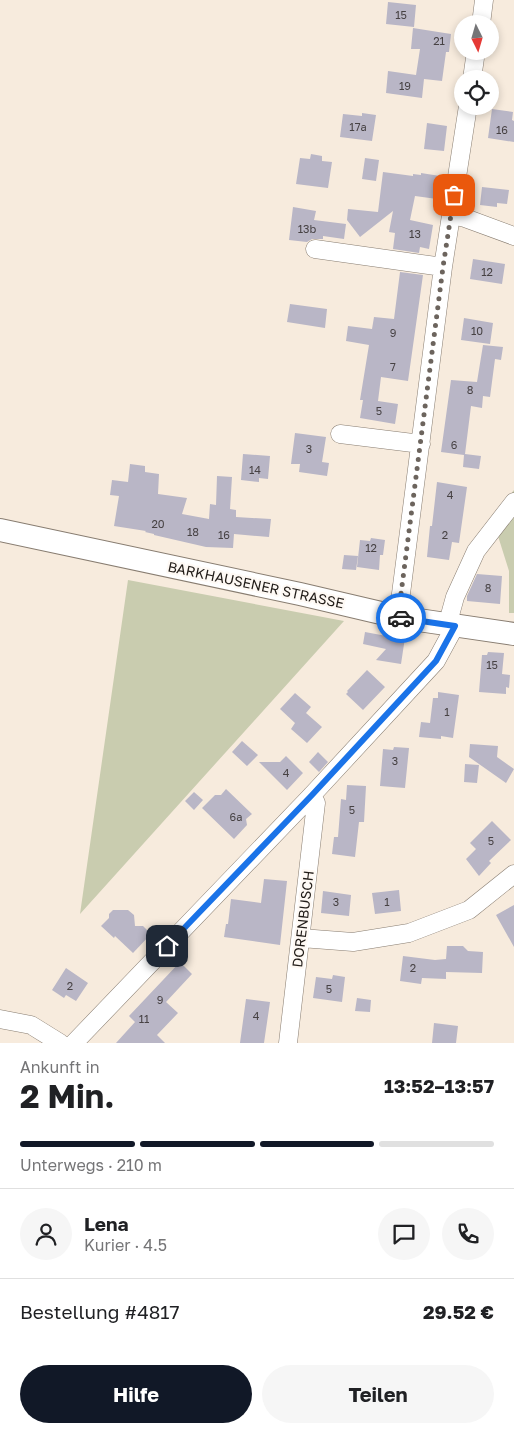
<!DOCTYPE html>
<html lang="de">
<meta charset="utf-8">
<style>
body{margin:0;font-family:"Golos Text",sans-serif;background:#f6f6f6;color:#202124;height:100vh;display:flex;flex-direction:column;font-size:19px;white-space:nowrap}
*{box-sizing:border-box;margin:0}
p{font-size:16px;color:#757577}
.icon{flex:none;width:28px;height:28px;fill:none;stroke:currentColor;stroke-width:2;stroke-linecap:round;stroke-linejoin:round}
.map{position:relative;height:1043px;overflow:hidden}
.details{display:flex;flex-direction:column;background:#fff;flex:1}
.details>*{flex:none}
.needle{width:32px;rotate:175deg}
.tools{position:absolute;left:454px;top:15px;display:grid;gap:10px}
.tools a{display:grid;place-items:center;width:45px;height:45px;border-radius:50%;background:#fff;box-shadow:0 2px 8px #0003;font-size:25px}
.pin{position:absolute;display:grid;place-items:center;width:42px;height:42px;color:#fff;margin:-21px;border-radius:10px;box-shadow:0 2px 8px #0006}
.courier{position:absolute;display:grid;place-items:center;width:50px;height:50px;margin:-25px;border:4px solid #1a73e8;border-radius:50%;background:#fff;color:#222;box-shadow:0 1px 6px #0007}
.summary em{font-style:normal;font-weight:700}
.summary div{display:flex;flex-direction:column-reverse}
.summary{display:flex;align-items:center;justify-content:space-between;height:85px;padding:0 20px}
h1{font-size:32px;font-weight:700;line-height:38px}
.bar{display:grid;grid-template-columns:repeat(4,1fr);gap:8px 5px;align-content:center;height:60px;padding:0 20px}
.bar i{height:6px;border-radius:4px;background:#e0e0e0}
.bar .on{background:#111827}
.bar p{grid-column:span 4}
.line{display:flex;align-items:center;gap:12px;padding:0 20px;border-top:1px solid #e0e0e0}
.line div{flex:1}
.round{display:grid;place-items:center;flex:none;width:52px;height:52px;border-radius:26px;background:#f6f6f6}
.button{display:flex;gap:10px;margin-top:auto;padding:10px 20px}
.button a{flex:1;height:58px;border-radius:30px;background:#111827;color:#fff;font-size:20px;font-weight:700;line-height:58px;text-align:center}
.button a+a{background:#f6f6f6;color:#202124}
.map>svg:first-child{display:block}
.green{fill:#c9ccaf}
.building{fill:#b9b6c6}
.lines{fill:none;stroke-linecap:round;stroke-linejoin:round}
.minor-casing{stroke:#887d71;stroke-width:19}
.major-casing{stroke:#887d71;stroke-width:24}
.minor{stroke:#fff;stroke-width:18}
.major{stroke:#fff;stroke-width:22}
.done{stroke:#6c645d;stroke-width:5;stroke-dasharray:0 9}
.route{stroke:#1a73e8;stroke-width:6}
.labels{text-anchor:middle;stroke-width:4.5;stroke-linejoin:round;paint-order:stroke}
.number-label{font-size:11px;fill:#474244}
.street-label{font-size:14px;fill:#211c18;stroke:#fef9f4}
</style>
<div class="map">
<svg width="514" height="1043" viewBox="0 0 514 1043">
<rect width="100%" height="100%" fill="#f7ebdd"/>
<!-- green -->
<path class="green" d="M514,490v123h-5v-42l-17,-54z
M128,580l216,41 -264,293z"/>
<!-- building -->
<path class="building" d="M388,2l28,3 -2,22 -28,-3z
M413,28l38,6 -2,18h-3l-4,29 -18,-2 -2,19 -36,-5 2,-22 28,4 4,-26h-9z
M492,109l21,3 -1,8 2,1v21l-26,-4z
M362,113l14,2 -4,26 -32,-4 3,-23 19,2z
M427,123l20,3 -3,25 -20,-2z
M311,154l11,2v5l10,1 -4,26 -32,-4 4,-26 10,1z
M365,158l14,2 -3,21 -14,-2z
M383,172l30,4v-2l8,1v-2l19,3 -3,23 -22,-3 -5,24 23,5 -4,24 -9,-2 -1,6 -26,-4 2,-16 -6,-1 4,-21 -33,26 -13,-17 1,-11 30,3z
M482,187l27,3 -2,14 -10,-1v4l-17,-2z
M293,207l23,4 -2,9 32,4 -2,15 -21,-3v3h-11l-5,3 -18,-2z
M473,259l32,5 -3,20 -32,-5z
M400,272l23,3 -15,106 -27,-4 -3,24 20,3 -3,20 -35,-6 3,-18h-3l9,-55 -23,-4 2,-15 24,3 2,-12 20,2z
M290,304l37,5 -2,19 -38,-6z
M464,318l29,5 -3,21 -29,-4z
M483,345l20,2 -2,13 -6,-1 -5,38 -7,-1 -1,12 -11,-2 -6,48 16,2 -2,13 -16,-2 1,-12 -23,-3 10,-72 26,2z
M295,433l31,4 -4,25 7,1 -2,13 -28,-4 1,-8h-9z
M243,454l27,2 -2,23 -9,-1v4l-18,-2z
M130,464l15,2v6l14,2 -1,20 29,4 -5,16 27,5 1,-15 6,1 1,-29 15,1 -2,32 6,1v7l35,2 -2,18 -35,-3 -1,14 -27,-1 -52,-12v-1l-9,-2 1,-1 -32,-5 5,-30 -9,-1 2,-15 16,2z
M437,482l30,5 -8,56 -7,-1 -3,18 -22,-3 3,-31h2z
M371,538l14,2 -2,15h-3l-1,15 -22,-3 3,-27 10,1z
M344,555l14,1 -2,14 -14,-1z
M477,574l25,2 -2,28 -33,-3v-5z
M403,631h3l-5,33 -25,-4 10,-11 -23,-5 2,-12 32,6z
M488,652l16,1 -2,21 8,1 -1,13 -3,-1v7l-27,-2 3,-37h5z
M367,670l18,17 -22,23 -17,-16 2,-2 -1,-1z
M438,692l21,3 -6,43 -12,-2v3l-22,-2 2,-15 9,1 3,-25h5z
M295,693l16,14 -5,6 16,14 -15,16 -16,-14 4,-6 -15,-14z
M242,741l16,14 -11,11 -15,-14z
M470,744l28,2 -1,11 17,12 -8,14 -37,-26z
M394,747l15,1 -4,40 -25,-2 3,-37 10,1z
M318,752l10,10 -9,10 -10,-10z
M286,756l17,17 -16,17 -28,-28h21z
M465,764l14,1 -2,18 -13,-1z
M347,785l19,1 -2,36h-5l-4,35 -23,-3 2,-17h4l3,-38 5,1z
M226,789l26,25 -6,5 1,6 -13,14 -32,-31 13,-13h6z
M194,792l9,8 -9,10 -9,-9z
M492,821l19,19 -22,21 2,2 -12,13 -13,-17 10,-10 -6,-6z
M264,879l23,2 -7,64 -56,-8 2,-13h2l3,-25 30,4z
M399,890l2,21 -26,3 -3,-21z
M323,891l28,4 -2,21 -28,-3z
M514,905v42l-18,-32z
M113,910h15l6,5 1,11h8l8,8 -18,19 -18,-17 -1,2 -13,-12 8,-8v-4z
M447,946h16l5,5 15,1 -1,21 -36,-1v7l-24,-1 -1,6 -21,-3 3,-25 32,4 11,-1z
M180,962l12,12 -26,28 12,11 -21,22 8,8h-49l19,-21 -6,-6z
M66,968l22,15 -12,18 -10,-6 -2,3 -12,-8z
M333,975l12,2 -3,25 -29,-4 3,-21 16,2z
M357,998l14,2 -1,12 -15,-1z
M246,999l24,3 -6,41h-24z
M434,1023l24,3 -2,17h-24z"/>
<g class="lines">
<defs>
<path id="minor" d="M481,24l3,-24
M472,79l4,-28
M452,215l13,3 49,18
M315,249l128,18
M340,434l81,10
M398,617l45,-350 25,-161
M447,626l8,-29 21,-46 38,-49
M301,938l52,4 56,-9 60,-23 45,-36
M0,1019l31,6 29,18
M74,1043l238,-248 124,-134 19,-35
M288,1043l28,-240 -4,-8"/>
<path id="major" d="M0,530l300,64 98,23 116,17"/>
</defs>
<!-- minor casing -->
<use href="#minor" class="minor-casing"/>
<!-- major casing -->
<use href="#major" class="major-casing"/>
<!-- minor -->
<use href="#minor" class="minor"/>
<!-- major -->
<use href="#major" class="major"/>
</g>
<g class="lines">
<!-- done -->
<path class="done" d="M401,618l-3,-1 45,-350 11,-72"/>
<!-- route -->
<path class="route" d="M167,946l145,-151 124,-134 19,-35 -54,-8"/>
</g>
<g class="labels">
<!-- number labels -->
<g class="number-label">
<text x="401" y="19">15</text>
<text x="439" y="45">21</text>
<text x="405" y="90">19</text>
<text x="358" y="131">17a</text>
<text x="502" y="134">16</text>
<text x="307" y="233">13b</text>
<text x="415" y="238">13</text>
<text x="487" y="276">12</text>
<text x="477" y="335">10</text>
<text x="393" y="337">9</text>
<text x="393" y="371">7</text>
<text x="470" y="394">8</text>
<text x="379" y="415">5</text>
<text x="454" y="449">6</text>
<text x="309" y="453">3</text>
<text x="255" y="474">14</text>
<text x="450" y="499">4</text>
<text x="158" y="528">20</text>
<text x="193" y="536">18</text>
<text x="224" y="539">16</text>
<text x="445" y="539">2</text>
<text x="371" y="552">12</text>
<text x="488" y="592">8</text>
<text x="492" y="669">15</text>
<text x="447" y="716">1</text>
<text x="395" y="765">3</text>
<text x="286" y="777">4</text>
<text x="352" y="814">5</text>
<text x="236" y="821">6a</text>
<text x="491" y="845">5</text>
<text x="336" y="906">3</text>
<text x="387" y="906">1</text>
<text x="413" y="972">2</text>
<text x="70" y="990">2</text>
<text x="329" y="993">5</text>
<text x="160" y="1004">9</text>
<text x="256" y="1020">4</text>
<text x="144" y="1023">11</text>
</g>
<!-- street labels -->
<g class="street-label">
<text transform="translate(256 585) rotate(12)" y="5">BARKHAUSENER STRASSE</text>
<text transform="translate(303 919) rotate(-83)" y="5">DORENBUSCH</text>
</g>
</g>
</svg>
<div class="tools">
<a><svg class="needle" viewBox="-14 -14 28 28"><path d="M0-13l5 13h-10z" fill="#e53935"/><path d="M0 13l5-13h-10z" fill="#757577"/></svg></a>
<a><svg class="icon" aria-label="locate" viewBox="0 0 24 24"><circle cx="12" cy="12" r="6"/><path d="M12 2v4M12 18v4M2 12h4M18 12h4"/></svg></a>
</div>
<div class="pin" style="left:454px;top:195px;background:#ea580c"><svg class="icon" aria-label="bag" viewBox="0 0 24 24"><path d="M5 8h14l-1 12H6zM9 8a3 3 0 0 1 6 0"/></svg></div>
<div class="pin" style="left:167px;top:946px;background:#1f2937"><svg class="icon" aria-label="home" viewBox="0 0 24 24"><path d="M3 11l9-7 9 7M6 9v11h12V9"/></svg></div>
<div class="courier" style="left:401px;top:618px"><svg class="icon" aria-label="car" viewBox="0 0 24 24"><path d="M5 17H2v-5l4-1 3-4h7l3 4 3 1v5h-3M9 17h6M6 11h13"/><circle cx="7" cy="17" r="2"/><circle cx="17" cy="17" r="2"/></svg></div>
</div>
<section class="details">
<div class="summary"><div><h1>2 Min.</h1><p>Ankunft in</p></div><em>13:52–13:57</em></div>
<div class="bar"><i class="on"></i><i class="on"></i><i class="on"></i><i></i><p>Unterwegs · 210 m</p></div>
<div class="line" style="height:90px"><a class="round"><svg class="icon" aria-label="person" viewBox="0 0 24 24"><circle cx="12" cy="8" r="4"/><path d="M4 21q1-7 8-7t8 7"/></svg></a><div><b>Lena</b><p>Kurier · 4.5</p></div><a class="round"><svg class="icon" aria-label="chat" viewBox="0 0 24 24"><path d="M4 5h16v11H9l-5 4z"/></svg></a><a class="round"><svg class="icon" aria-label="phone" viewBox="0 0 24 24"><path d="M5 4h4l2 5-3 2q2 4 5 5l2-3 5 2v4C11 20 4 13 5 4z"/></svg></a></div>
<div class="line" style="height:65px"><div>Bestellung #4817</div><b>29.52 €</b></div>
<div class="button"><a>Hilfe</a><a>Teilen</a></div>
</section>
